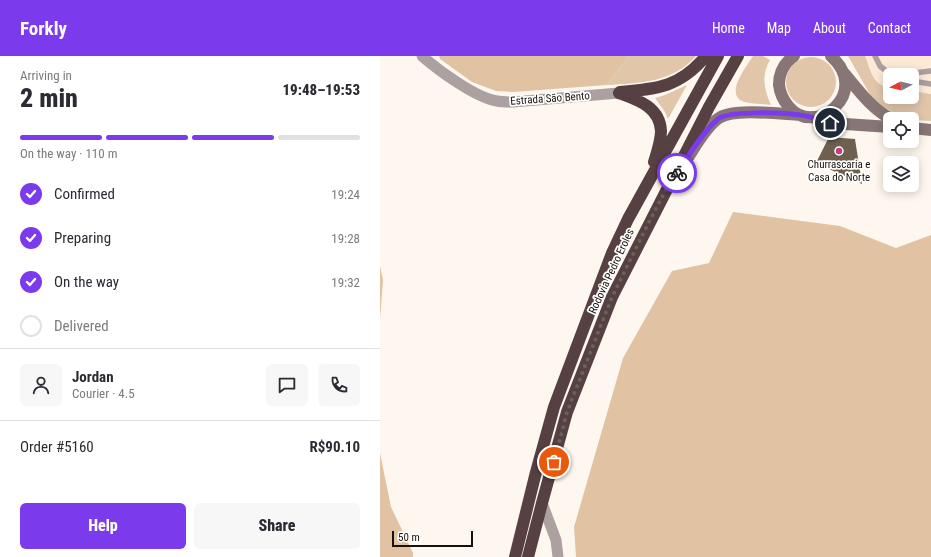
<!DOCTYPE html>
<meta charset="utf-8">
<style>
body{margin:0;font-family:"Roboto Condensed",sans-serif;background:#f7f7f7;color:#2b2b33;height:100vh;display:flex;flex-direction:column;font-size:15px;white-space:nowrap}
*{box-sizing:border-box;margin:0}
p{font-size:13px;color:#7c7c81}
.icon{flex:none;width:22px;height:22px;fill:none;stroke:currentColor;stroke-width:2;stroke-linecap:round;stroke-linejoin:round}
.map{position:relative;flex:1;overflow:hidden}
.sheet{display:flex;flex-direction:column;background:#fff;width:380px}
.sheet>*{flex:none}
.needle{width:26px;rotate:263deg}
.buttons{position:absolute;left:503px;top:12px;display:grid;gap:8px}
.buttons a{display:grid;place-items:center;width:36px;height:36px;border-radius:6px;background:#fff;box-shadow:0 2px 10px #0003;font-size:20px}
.scale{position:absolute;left:12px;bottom:10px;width:81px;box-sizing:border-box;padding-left:4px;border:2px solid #18120c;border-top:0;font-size:11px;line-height:14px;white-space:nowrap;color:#18120c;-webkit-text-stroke:3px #fff;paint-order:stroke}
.pin{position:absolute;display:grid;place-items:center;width:34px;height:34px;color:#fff;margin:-17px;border:2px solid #fff;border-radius:50%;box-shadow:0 1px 4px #0007}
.courier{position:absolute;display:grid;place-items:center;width:40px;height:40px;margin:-20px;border:3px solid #7c3aed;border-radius:50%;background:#fff;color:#222;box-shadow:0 1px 5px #0007}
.headline em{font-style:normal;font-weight:800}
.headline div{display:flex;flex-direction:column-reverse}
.headline{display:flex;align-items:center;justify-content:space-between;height:68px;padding:0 20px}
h1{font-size:26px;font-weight:800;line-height:30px}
.bar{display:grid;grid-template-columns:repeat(4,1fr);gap:6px 4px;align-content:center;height:48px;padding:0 20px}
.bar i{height:5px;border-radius:3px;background:#e1e1e2}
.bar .on{background:#7c3aed}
.bar p{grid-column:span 4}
.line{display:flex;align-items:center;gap:10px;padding:0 20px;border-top:1px solid #e1e1e2}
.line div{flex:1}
.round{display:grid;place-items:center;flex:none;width:42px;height:42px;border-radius:6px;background:#f7f7f7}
ol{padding:0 20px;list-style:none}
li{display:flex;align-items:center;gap:12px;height:44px}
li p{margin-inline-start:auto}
li .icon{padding:4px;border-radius:50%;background:#7c3aed;color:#fff;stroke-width:4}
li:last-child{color:#7c7c81}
li i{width:22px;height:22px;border:2px solid #e1e1e2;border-radius:50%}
.primary-button{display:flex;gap:8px;margin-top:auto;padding:8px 20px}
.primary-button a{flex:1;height:46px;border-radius:6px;background:#7c3aed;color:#fff;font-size:16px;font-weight:800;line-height:46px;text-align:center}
.primary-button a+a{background:#f7f7f7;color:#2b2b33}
header{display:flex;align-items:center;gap:24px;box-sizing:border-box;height:56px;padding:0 20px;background:#7c3aed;color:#fff}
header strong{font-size:19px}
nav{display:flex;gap:22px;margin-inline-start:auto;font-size:14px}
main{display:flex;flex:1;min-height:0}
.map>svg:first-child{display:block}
.built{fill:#fdead6;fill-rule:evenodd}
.green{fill:#e1c6aa}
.forest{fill:#e1c3a4}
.building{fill:#6e5f4f}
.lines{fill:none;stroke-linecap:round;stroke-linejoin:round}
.lane{stroke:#aca0a1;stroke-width:5.5}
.street{stroke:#aca0a1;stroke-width:11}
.secondary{stroke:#887677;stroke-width:12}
.highway{stroke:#574042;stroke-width:12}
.done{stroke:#68625b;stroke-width:4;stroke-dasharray:0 7.2}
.route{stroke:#7c3aed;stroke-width:5}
.poi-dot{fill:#c43d7c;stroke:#fff;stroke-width:1.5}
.labels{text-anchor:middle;stroke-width:3.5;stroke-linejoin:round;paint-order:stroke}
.street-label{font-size:11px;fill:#18120c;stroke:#fff}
.poi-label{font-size:11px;fill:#18120c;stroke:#fff}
</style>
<header>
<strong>Forkly</strong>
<nav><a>Home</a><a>Map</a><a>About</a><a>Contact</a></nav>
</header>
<main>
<section class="sheet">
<div class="headline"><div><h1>2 min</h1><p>Arriving in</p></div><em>19:48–19:53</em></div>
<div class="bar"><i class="on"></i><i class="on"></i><i class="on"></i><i></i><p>On the way · 110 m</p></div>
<ol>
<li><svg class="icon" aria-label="check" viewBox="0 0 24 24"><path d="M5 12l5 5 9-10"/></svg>Confirmed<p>19:24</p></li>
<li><svg class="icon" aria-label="check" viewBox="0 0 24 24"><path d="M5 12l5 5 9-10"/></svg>Preparing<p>19:28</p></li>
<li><svg class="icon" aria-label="check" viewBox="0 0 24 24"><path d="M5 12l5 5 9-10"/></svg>On the way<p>19:32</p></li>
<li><i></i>Delivered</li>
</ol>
<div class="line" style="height:72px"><a class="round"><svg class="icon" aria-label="person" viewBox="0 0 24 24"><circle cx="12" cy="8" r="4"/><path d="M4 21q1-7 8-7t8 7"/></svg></a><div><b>Jordan</b><p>Courier · 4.5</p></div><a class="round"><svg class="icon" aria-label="chat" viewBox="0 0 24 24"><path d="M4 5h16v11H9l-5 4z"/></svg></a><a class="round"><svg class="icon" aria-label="phone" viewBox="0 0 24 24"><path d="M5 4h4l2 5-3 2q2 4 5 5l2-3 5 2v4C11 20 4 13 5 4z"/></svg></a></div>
<div class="line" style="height:52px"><div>Order #5160</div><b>R$90.10</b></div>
<div class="primary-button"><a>Help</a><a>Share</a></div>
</section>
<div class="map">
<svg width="551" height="501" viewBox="0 0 551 501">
<rect width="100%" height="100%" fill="#fef7ef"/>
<!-- built -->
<path class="built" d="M468,0h83v65l-20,-2zM510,19h22v22h-22z"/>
<!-- green -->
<path class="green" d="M249,0h67c-24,27 -56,27 -89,29z
M373,0h10l7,4c-9,15 -6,30 1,45 -7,-1 -26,-1 -31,-5 -13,-10 7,-34 13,-44z
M468,0h17c6,15 7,29 25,32v9h22v-6l19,3v27l-18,-1 -21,-8 -10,-5 -10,-9z
M406 26a25 25 0 1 1 50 0a25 25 0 1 1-50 0Z
M307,29l-19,34 -3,-7 -10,-14 10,-3z"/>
<!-- forest -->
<path class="forest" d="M59,0h190l-22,29 -94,7 -17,-1 -24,-9 -32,-23z
M353,156l107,14 56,22 35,-13v322h-355l-2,-30 49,-169 49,-87 37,-8z
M0,210l3,14 -3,39z
M0,397l11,54 22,46v4h-33z"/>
<!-- building -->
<path class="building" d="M449,81l26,2 7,45 -46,-21z"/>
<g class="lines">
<!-- lane -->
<path class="lane" d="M495,0l5,10 11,9
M517,19l34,-4
M532,25l19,3"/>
<!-- street -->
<path class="street" d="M42,0c16,14 54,42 75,45 5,1 11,1 16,1l106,-9
M162,447l14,37 2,17"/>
<!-- secondary -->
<path class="secondary" d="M414,0c-10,7 -15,17 -15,29 1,9 4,15 10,22 26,31 83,-14 42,-51
M464,17c15,18 27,35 47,46
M432,61l18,6 60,4
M532,72l19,2
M305,106c9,-13 21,-36 34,-44 16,-10 61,-4 81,-3"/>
<!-- highway -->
<path class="highway" d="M240,36c38,-3 60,-5 86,-36
M239,37c19,7 41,14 42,38 0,10 -4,21 -7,31
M135,501l21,-85 18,-65 58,-154 16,-34 90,-163
M148,501l14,-54 25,-91 45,-115 97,-190 29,-51"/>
</g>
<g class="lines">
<!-- done -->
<path class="done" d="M174,406l13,-50 45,-115 37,-75 20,-38 8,-11"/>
<!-- route -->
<path class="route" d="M297,117c11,-16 26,-42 41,-54 12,-9 66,-6 82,-4 11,1 20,5 30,8"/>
</g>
<!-- markers -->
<circle class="poi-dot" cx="459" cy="95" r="4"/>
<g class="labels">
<!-- street labels -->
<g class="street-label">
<text transform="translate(170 42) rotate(-4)" y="4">Estrada São Bento</text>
<text transform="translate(231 215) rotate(-65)" y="4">Rodovia Pedro Eroles</text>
</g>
<!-- poi labels -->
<g class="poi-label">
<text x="459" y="112">Churrascaria e<tspan x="459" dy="13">Casa do Norte</tspan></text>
</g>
</g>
</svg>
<div class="buttons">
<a><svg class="needle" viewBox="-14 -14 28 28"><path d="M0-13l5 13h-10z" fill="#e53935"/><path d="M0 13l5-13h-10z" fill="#7c7c81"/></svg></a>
<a><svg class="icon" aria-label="locate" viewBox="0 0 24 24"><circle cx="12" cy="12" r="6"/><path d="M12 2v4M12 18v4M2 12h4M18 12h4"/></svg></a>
<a><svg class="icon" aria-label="layers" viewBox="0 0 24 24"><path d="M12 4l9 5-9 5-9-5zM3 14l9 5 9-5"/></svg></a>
</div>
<div class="scale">50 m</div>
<div class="pin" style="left:174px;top:406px;background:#ea580c"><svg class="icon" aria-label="bag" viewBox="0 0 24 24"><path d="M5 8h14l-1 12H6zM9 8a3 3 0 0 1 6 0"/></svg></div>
<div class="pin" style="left:450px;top:67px;background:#1f2937"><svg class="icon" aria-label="home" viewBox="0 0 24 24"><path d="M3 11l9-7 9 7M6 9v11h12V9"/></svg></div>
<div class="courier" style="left:297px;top:117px"><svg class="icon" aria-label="bike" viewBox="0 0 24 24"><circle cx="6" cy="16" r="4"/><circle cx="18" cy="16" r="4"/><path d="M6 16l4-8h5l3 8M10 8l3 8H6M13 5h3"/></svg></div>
</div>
</main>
